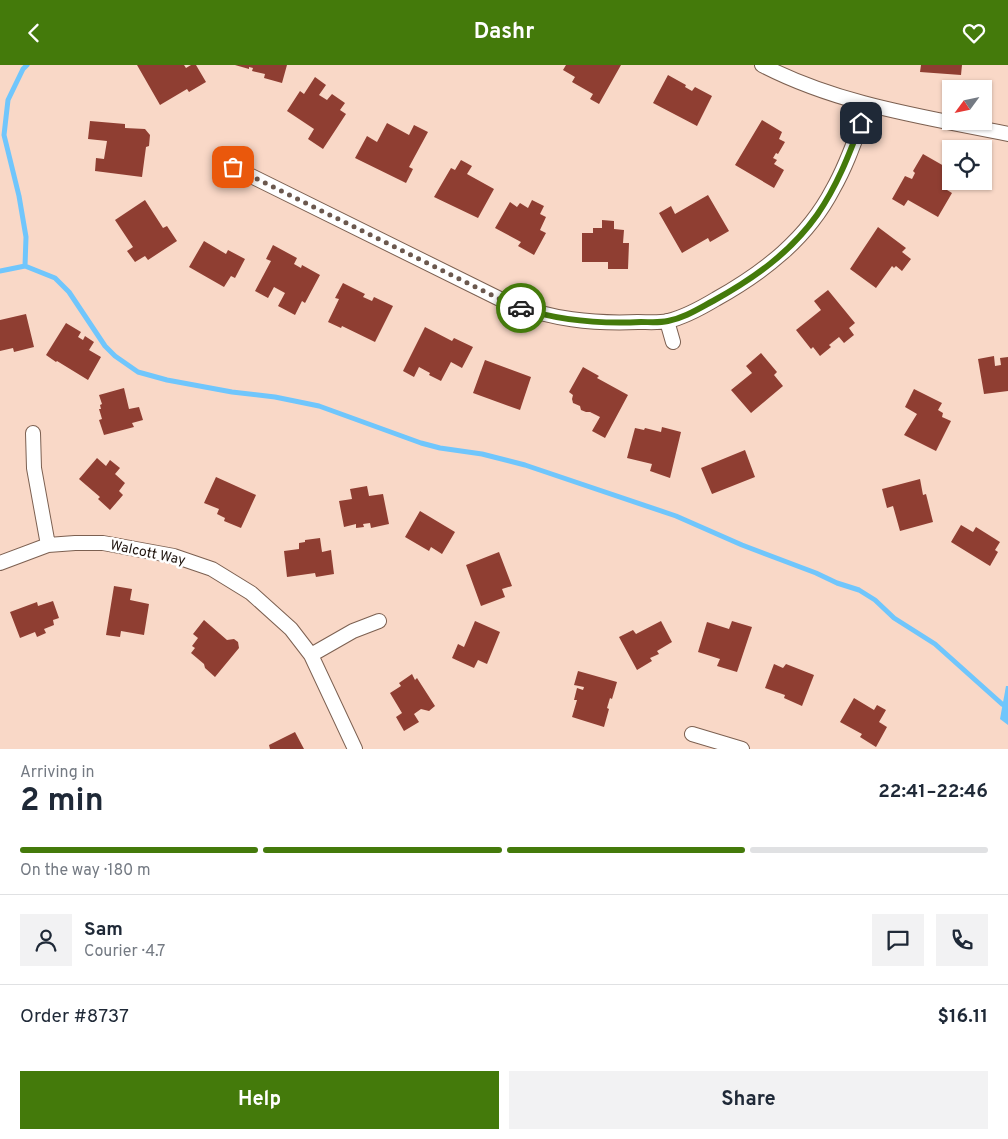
<!DOCTYPE html>
<meta charset="utf-8">
<style>
body{margin:0;font-family:Overpass,sans-serif;background:#f2f2f3;color:#1f2937;height:100vh;display:flex;flex-direction:column;font-size:19px;white-space:nowrap}
*{box-sizing:border-box;margin:0}
p{font-size:16px;color:#747a83}
.icon{flex:none;width:28px;height:28px;fill:none;stroke:currentColor;stroke-width:2;stroke-linecap:round;stroke-linejoin:round}
.map{position:relative;height:684px;overflow:hidden}
.details{display:flex;flex-direction:column;background:#fff;flex:1}
.details>*{flex:none}
.needle{width:32px;rotate:237deg}
.tools{position:absolute;left:942px;top:15px;display:grid;gap:10px}
.tools a{display:grid;place-items:center;width:50px;height:50px;border-radius:0px;background:#fff;box-shadow:0 1px 4px #0004;font-size:25px}
.pin{position:absolute;display:grid;place-items:center;width:42px;height:42px;color:#fff;margin:-21px;border-radius:10px;box-shadow:0 2px 8px #0006}
.courier{position:absolute;display:grid;place-items:center;width:50px;height:50px;margin:-25px;border:4px solid #447a0b;border-radius:50%;background:#fff;color:#222;box-shadow:0 1px 6px #0007}
.overview em{font-style:normal;font-weight:700}
.overview div{display:flex;flex-direction:column-reverse}
.overview{display:flex;align-items:center;justify-content:space-between;height:85px;padding:0 20px}
h1{font-size:32px;font-weight:700;line-height:38px}
.bar{display:grid;grid-template-columns:repeat(4,1fr);gap:8px 5px;align-content:center;height:60px;padding:0 20px}
.bar i{height:6px;border-radius:4px;background:#e0e1e3}
.bar .current{background:#447a0b}
.bar p{grid-column:span 4}
.line{display:flex;align-items:center;gap:12px;padding:0 20px;border-top:1px solid #e0e1e3}
.line div{flex:1}
.round{display:grid;place-items:center;flex:none;width:52px;height:52px;border-radius:0px;background:#f2f2f3}
.button{display:flex;gap:10px;margin-top:auto;padding:10px 20px}
.button a{flex:1;height:58px;border-radius:0px;background:#447a0b;color:#fff;font-size:20px;font-weight:700;line-height:58px;text-align:center}
.button a+a{background:#f2f2f3;color:#1f2937}
header{display:flex;justify-content:space-between;align-items:center;height:65px;padding:0 20px;background:#447a0b;color:#fff;font-size:22px;font-weight:700}
.map>svg:first-child{display:block}
.water{fill:#70c6fc}
.lines{fill:none;stroke-linecap:round;stroke-linejoin:round}
.stream{stroke:#70c6fc;stroke-width:5}
.building{fill:#8f3e32}
.street-casing{stroke:#7c6051;stroke-width:16}
.street{stroke:#fff;stroke-width:14}
.done{stroke:#6b584e;stroke-width:5;stroke-dasharray:0 9}
.route{stroke:#447a0b;stroke-width:6}
.labels{text-anchor:middle;stroke-width:5;stroke-linejoin:round;paint-order:stroke}
.street-label{font-size:14px;fill:#1e130d;stroke:#fff}
</style>
<header><svg class="icon" aria-label="back" viewBox="0 0 24 24"><path d="M15 5l-7 7 7 7"/></svg>Dashr<svg class="icon" aria-label="heart" viewBox="0 0 24 24"><path d="M12 20l-8-8c-3-5 5-10 8-4 3-6 11-1 8 4z"/></svg></header>
<div class="map">
<svg width="1008" height="684" viewBox="0 0 1008 684">
<rect width="100%" height="100%" fill="#f9d8c7"/>
<!-- water -->
<path class="water" d="M1006,621h2v39l-8,-6z"/>
<g class="lines">
<!-- stream -->
<path class="stream" d="M25,201l1,-29 -7,-41 -15,-61 4,-35 15,-31 4,-4
M0,206l25,-5 30,12 14,14 36,54 10,10 23,16 29,8 65,12 43,5 44,9 102,37 19,5 42,6 43,11 151,51 66,29 74,28 21,10 22,7 16,10 19,18 41,26 67,60 6,3"/>
</g>
<!-- building -->
<path class="building" d="M137,0h47l2,3 5,-3h5l10,17 -17,10 -2,-3 -27,16z
M235,0h52l-5,18 -18,-5 1,-4 -13,-3 1,-3 -4,-1v2z
M566,0h55l-22,39 -9,-5 3,-5 -21,-12 3,-5 -12,-7z
M921,0h41l-1,10 -41,-3z
M668,10l18,10 -1,2 7,4 3,-4 17,9 -15,30 -44,-23z
M315,12l11,8 -7,10 8,5 5,-6 13,9 -5,7 6,4 -23,35 -15,-10 6,-10 -27,-18 13,-20 4,3z
M762,55l20,12 -3,7 6,3 -7,12 -2,-1 -3,5 4,2 -3,4 10,6 -10,18 -39,-23z
M90,56l35,3v4l20,1 5,6 -1,11 -3,1 -4,30 -47,-6 1,-13 8,1 3,-18 -19,-2z
M387,58l22,12 5,-10 14,7 -19,35 4,2 -7,14 -51,-25 12,-22 10,6z
M923,89l28,16 -9,17 10,6 -14,24 -30,-17 -4,6 -12,-7 13,-23 7,3 3,-6 -2,-2z
M461,95l11,6 -5,8 27,15 -16,29 -44,-21 17,-29 4,2z
M708,130l21,36 -19,11 -2,-4 -26,15 -23,-40 12,-7 4,8z
M145,135l18,28 4,-2 10,15 -29,19 -3,-4 -10,6 -8,-11 6,-4 -18,-27z
M532,135l12,6 -4,8 6,3 -6,13 6,3 -12,22 -16,-9 3,-4 -26,-14 15,-26 7,5 3,-4 8,5z
M602,155l12,1v8l10,1 -1,13h6l-1,26h-20v-7h-26v-29h11v-5h9z
M878,162l28,21 -4,4 9,7 -9,12 -6,-5 -2,2 -2,-2 -16,22 -26,-19z
M204,176l22,13 2,-4 17,9 -10,19 -4,-2 -7,11 -35,-20z
M273,180l24,13 -3,6 7,4 1,-3 18,10 -15,28 -3,-2 -7,14 -17,-9 7,-13 -11,-6 -6,11 -13,-7 16,-30 -5,-2z
M343,218l22,11 -2,3 9,4 2,-4 19,9 -18,36 -33,-16 -1,2 -13,-6 11,-23 -4,-1z
M828,225l27,33 -6,5 5,7 -10,8 -5,-6 -10,8 2,2 -11,9 -7,-9 -2,2 -15,-19 25,-20 -7,-9z
M26,249l8,33 -20,5 -1,-4 -13,3v-31z
M66,258l15,9 -3,5 5,3 2,-4 9,6 -5,8 12,7 -13,23 -31,-19 -1,1 -10,-7z
M425,262l27,14 2,-3 19,9 -11,21 -11,-6 -10,19 -12,-6 1,-2 -11,-6 -5,10 -11,-6z
M761,288l16,19 -3,3 9,11 -32,27 -20,-23 21,-17 -6,-7z
M994,291l1,10 6,-1 -1,-7 8,-1v34l-24,3 -6,-35z
M485,295l46,17 -11,33 -47,-17z
M583,302l16,9 -2,2 31,17 -23,43 -13,-7 8,-14 -10,-5h-4l-5,-2 -1,-4 -7,-3 -1,-4 1,-4 -4,-3z
M124,323l5,21 10,-2 4,13 -11,3 2,4 -30,8 -5,-15 3,-1 -3,-10h2l-1,-4 2,-1 -3,-9z
M914,324l28,14 -4,7 5,3 -1,4 9,4 -15,30 -32,-16 13,-21 -12,-7z
M662,362l19,5 -11,46 -20,-7 2,-7 -25,-6 8,-30 9,2 1,-2 16,4z
M745,385l10,27 -43,17 -11,-26z
M97,393l9,8 4,-6 10,8 -5,6 10,9 -6,8 4,4 -13,15 -12,-11 2,-2 -21,-18z
M216,412l40,18 -15,33 -17,-7 1,-3 -8,-4 2,-5 -15,-6z
M920,414l3,16 3,-1 7,28 -33,9 -7,-25 -6,2 -5,-19z
M367,421l2,10 14,-2 6,30 -18,4 -1,-5 -7,1 1,3 -8,1v-4l-12,3 -5,-26 13,-2 -2,-10z
M420,446l35,21 -13,22 -11,-7 -2,4 -24,-14z
M961,460l12,7 3,-5 24,15 -5,8 3,2 -8,14 -39,-24z
M320,473l2,14 9,-2 3,24 -18,3 -1,-4 -28,4 -3,-26 15,-2v-6l6,-1v-2z
M499,487l13,34 -10,3 3,8 -24,9 -15,-41z
M114,521l18,3 -2,11 19,4 -5,31 -23,-4 -1,6 -14,-2z
M53,536l6,17 -6,2 1,5 -10,4 2,4 -9,4 -2,-5 -15,6 -10,-26 27,-10 1,4z
M204,555l23,20 7,-1 4,3 1,6 -24,29 -10,-9 -1,-4 -13,-11 4,-5 -3,-2 6,-8 -5,-4z
M475,556l25,11 -13,32 -9,-4 -4,8 -22,-10 6,-14 6,3z
M661,556l11,21 -15,9 2,3 -9,4 2,3 -15,9 -18,-33 14,-7 3,4z
M732,556l20,6 -15,45 -20,-6 3,-7 -22,-7 9,-30 22,7z
M774,599l9,4 3,-4 28,11 -12,31 -18,-8 1,-3 -20,-7z
M578,606l39,11 -5,17 -2,-1 -3,10 2,1 -5,18 -32,-10 5,-17h-3l3,-12 6,2 1,-3 -10,-2z
M412,609l3,6 2,-2 18,28 -6,5 -8,-2 -7,5 5,8 -15,9 -8,-14 6,-4 -12,-20 11,-7 -2,-3z
M854,633l20,12 3,-5 9,5 -7,12 8,5 -11,20 -16,-10 2,-3 -22,-12z
M295,667l9,17h-34l-1,-4z"/>
<g class="lines">
<defs>
<path id="street" d="M762,0c77,40 163,52 246,69
M233,102l275,136c45,16 82,21 130,19 10,0 21,1 30,-1 17,-4 33,-13 48,-22 48,-27 91,-60 117,-110 15,-26 24,-55 35,-84
M667,256l6,21
M33,368l1,35 14,77
M0,498l48,-18 27,-2h28l71,13 38,13 39,24 40,36 20,26 44,94
M311,590l42,-24 26,-10
M692,669l50,15"/>
</defs>
<!-- street casing -->
<use href="#street" class="street-casing"/>
<!-- street -->
<use href="#street" class="street"/>
</g>
<g class="lines">
<!-- done -->
<path class="done" d="M233,102l275,136 13,5"/>
<!-- route -->
<path class="route" d="M521,243c39,13 79,16 120,14 9,0 18,1 27,-1 16,-3 30,-12 45,-20 40,-22 77,-48 104,-86 20,-29 32,-60 44,-92"/>
</g>
<g class="labels">
<!-- street labels -->
<g class="street-label">
<text transform="translate(148 487) rotate(12)" y="5">Walcott Way</text>
</g>
</g>
</svg>
<div class="tools">
<a><svg class="needle" viewBox="-14 -14 28 28"><path d="M0-13l5 13h-10z" fill="#e53935"/><path d="M0 13l5-13h-10z" fill="#747a83"/></svg></a>
<a><svg class="icon" aria-label="locate" viewBox="0 0 24 24"><circle cx="12" cy="12" r="6"/><path d="M12 2v4M12 18v4M2 12h4M18 12h4"/></svg></a>
</div>
<div class="pin" style="left:233px;top:102px;background:#ea580c"><svg class="icon" aria-label="bag" viewBox="0 0 24 24"><path d="M5 8h14l-1 12H6zM9 8a3 3 0 0 1 6 0"/></svg></div>
<div class="pin" style="left:861px;top:58px;background:#1f2937"><svg class="icon" aria-label="home" viewBox="0 0 24 24"><path d="M3 11l9-7 9 7M6 9v11h12V9"/></svg></div>
<div class="courier" style="left:521px;top:243px"><svg class="icon" aria-label="car" viewBox="0 0 24 24"><path d="M5 17H2v-5l4-1 3-4h7l3 4 3 1v5h-3M9 17h6M6 11h13"/><circle cx="7" cy="17" r="2"/><circle cx="17" cy="17" r="2"/></svg></div>
</div>
<section class="details">
<div class="overview"><div><h1>2 min</h1><p>Arriving in</p></div><em>22:41–22:46</em></div>
<div class="bar"><i class="current"></i><i class="current"></i><i class="current"></i><i></i><p>On the way · 180 m</p></div>
<div class="line" style="height:90px"><a class="round"><svg class="icon" aria-label="person" viewBox="0 0 24 24"><circle cx="12" cy="8" r="4"/><path d="M4 21q1-7 8-7t8 7"/></svg></a><div><b>Sam</b><p>Courier · 4.7</p></div><a class="round"><svg class="icon" aria-label="chat" viewBox="0 0 24 24"><path d="M4 5h16v11H9l-5 4z"/></svg></a><a class="round"><svg class="icon" aria-label="phone" viewBox="0 0 24 24"><path d="M5 4h4l2 5-3 2q2 4 5 5l2-3 5 2v4C11 20 4 13 5 4z"/></svg></a></div>
<div class="line" style="height:65px"><div>Order #8737</div><b>$16.11</b></div>
<div class="button"><a>Help</a><a>Share</a></div>
</section>
